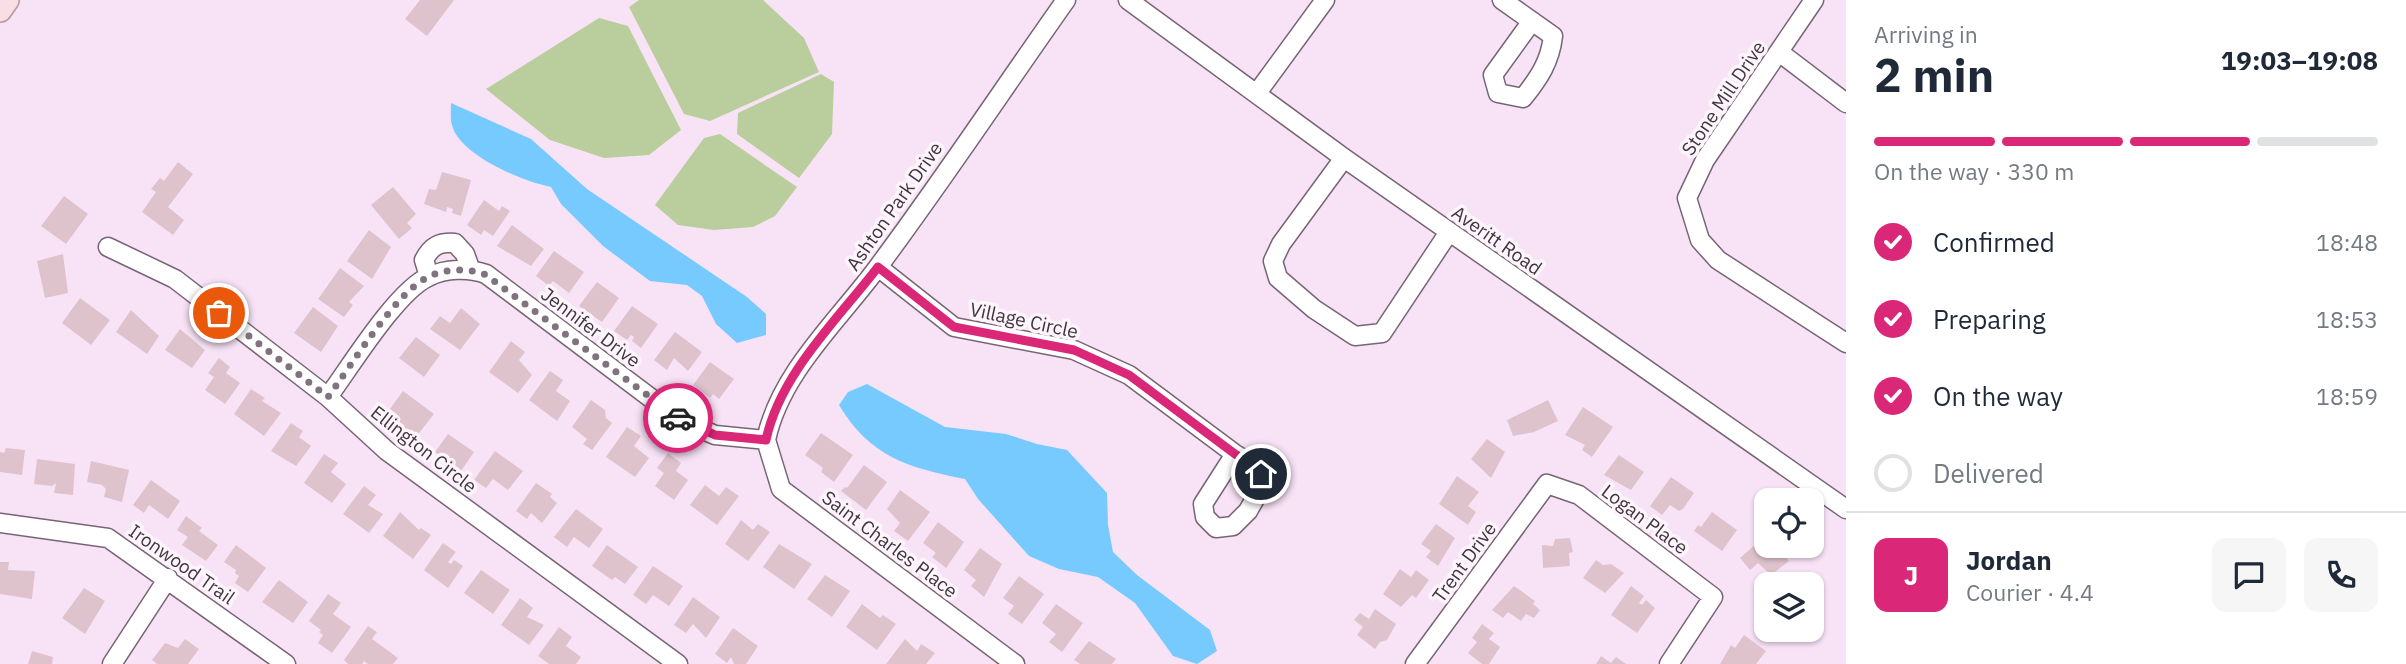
<!DOCTYPE html>
<meta charset="utf-8">
<style>
body{margin:0;font-family:"IBM Plex Sans",sans-serif;background:#f6f6f7;color:#1f2937;height:100vh;display:flex;flex-direction:column;font-size:26px;white-space:nowrap}
*{box-sizing:border-box;margin:0}
p{font-size:23px;color:#747a83}
.icon{flex:none;width:38px;height:38px;fill:none;stroke:currentColor;stroke-width:2;stroke-linecap:round;stroke-linejoin:round}
.map{position:relative;flex:1;overflow:hidden}
.drawer{display:flex;flex-direction:column;background:#fff;width:560px}
.drawer>*{flex:none}
.tools{position:absolute;left:1754px;top:488px;display:grid;gap:14px}
.tools a{display:grid;place-items:center;width:70px;height:70px;border-radius:14px;background:#fff;box-shadow:0 2px 5px #0004;font-size:35px}
.pin{position:absolute;display:grid;place-items:center;width:60px;height:60px;color:#fff;margin:-30px;border:4px solid #fff;border-radius:50%;box-shadow:0 2px 7px #0007}
.courier{position:absolute;display:grid;place-items:center;width:70px;height:70px;margin:-35px;border:5px solid #db2777;border-radius:50%;background:#fff;color:#222;box-shadow:0 2px 9px #0007}
.summary em{font-style:normal;font-weight:700}
.summary div{display:flex;flex-direction:column-reverse}
.summary{display:flex;align-items:center;justify-content:space-between;height:119px;padding:0 28px}
h1{font-size:46px;font-weight:700;line-height:52px}
.bar{display:grid;grid-template-columns:repeat(4,1fr);gap:10px 7px;align-content:center;height:84px;padding:0 28px}
.bar i{height:9px;border-radius:5px;background:#e0e1e3}
.bar .selected{background:#db2777}
.bar p{grid-column:span 4}
.line{display:flex;align-items:center;gap:18px;padding:0 28px;border-top:2px solid #e0e1e3}
.line div{flex:1}
.round{display:grid;place-items:center;flex:none;width:74px;height:74px;border-radius:14px;background:#f6f6f7}
ol{padding:0 28px;list-style:none}
li{display:flex;align-items:center;gap:21px;height:77px}
li p{margin-inline-start:auto}
li .icon{padding:7px;border-radius:50%;background:#db2777;color:#fff;stroke-width:4}
li:last-child{color:#747a83}
li i{width:38px;height:38px;border:4px solid #e0e1e3;border-radius:50%}
main{display:flex;flex:1;min-height:0}
.map>svg:first-child{display:block}
.green{fill:#bacd9d}
.water{fill:#77cafd}
.building{fill:#dfc3cc}
.lines{fill:none;stroke-linecap:round;stroke-linejoin:round}
.minor-casing{stroke:#776474;stroke-width:21}
.major-casing{stroke:#b5969f;stroke-width:26}
.minor{stroke:#fff;stroke-width:18}
.major{stroke:#f9dfe5;stroke-width:23}
.done{stroke:#80737e;stroke-width:7;stroke-dasharray:0 12.6}
.route{stroke:#db2777;stroke-width:9}
.labels{text-anchor:middle;stroke-width:7;stroke-linejoin:round;paint-order:stroke}
.street-label{font-size:19px;fill:#3f363e;stroke:#fdf4fc}
</style>
<main>
<div class="map">
<svg width="1846" height="664" viewBox="0 0 1846 664">
<rect width="100%" height="100%" fill="#f8e3f6"/>
<!-- green -->
<path class="green" d="M639,0h124l41,38 15,34 -109,49 -26,-7 -55,-107z
M599,18l29,8 53,104 -32,25 -45,3 -54,-18 -64,-51z
M821,74l13,8 -2,52 -33,44 -62,-44 1,-21z
M720,134l77,53 -22,29 -22,11 -39,3 -36,-5 -23,-20 49,-67z"/>
<!-- water -->
<path class="water" d="M451,103l80,36 56,50 160,108 19,17v21l-29,8 -21,-19 -14,-28 -15,-11 -37,-4 -47,-35 -42,-42 -10,-17c-27,-5 -92,-32 -99,-62 -2,-6 -1,-15 -1,-22z
M867,384l78,43 61,7 31,10 30,6 40,43 1,32 5,27 24,23 73,55 7,21 -20,13 -24,-8 -38,-53 -37,-26 -39,-8 -30,-13 -51,-57 -13,-20c-56,-11 -95,-22 -126,-74l9,-13z"/>
<!-- building -->
<path class="building" d="M420,0h34l-27,36 -22,-17z
M178,162l15,12 -25,33 16,13 -11,15 -31,-23 14,-20 -5,-3 9,-11 4,3z
M442,172l29,8 -10,36 -9,-3 1,-4 -6,-2 -1,5 -22,-8 5,-15 7,1z
M393,187l23,27 -9,9 5,5 -13,11 -28,-34z
M64,196l24,18 -22,30 -25,-18z
M484,200l15,11 3,-5 8,5 -17,25 -9,-6 -3,5 -14,-10z
M512,225l32,24 -13,17 -34,-20z
M369,230l22,17 -19,32 -25,-18z
M554,251l30,21 -15,21 -16,-12 -4,5 -13,-10z
M63,254l5,39 -23,5 -8,-37z
M340,268l24,18 -15,16 4,3 -9,12 -26,-18z
M597,282l22,16 -17,24 -23,-16z
M80,298l30,22 -19,25 -29,-22z
M632,306l26,18 -17,24 -9,-7 2,-4 -3,-2 -4,5 -13,-9z
M313,307l25,19 -17,26 -27,-19z
M461,308l19,16 -20,26 -30,-21 10,-13 10,7z
M131,310l28,26 -12,18 -31,-22z
M180,329l25,21 -13,18 -27,-18z
M675,332l27,20 -14,19 -14,-13 -7,12 -13,-10z
M416,337l24,18 -16,22 -25,-19z
M511,341l14,11 -6,8 13,15 -14,18 -29,-21z
M219,358l11,9 -4,6 14,10 -15,21 -20,-14 9,-13 -6,-4z
M710,362l24,17 -15,20 -6,-5 -3,4 -17,-13z
M550,371l13,9 -7,11 14,10 -13,20 -28,-21z
M251,389l14,9 -3,3 19,12 -17,23 -30,-22z
M403,391l31,23 -18,23 -29,-24z
M591,400l14,10 1,8 6,5 -20,27 -9,-6 4,-5 -15,-12z
M1548,400l10,21 -24,11 -21,4 -6,-16z
M1583,407l30,20 -21,30 -10,-7 3,-5 -20,-10z
M291,423l12,8 -4,6 12,9 -15,20 -25,-15z
M627,427l14,9 -7,10 15,12 -14,19 -29,-20z
M821,433l32,22 -19,27 -13,-10 2,-4 -18,-13z
M448,434l26,18 -13,19 -26,-19z
M1487,439l18,13 -14,26 -20,-19z
M6,448l19,2 -3,25 -22,-3v-20l4,1z
M495,451l28,20 -15,19 -15,-11 -7,9 -12,-8z
M668,453l13,10 -5,8 12,9 -14,20 -19,-14 9,-13 -7,-5z
M324,454l14,9 -7,9 15,12 -14,19 -28,-20z
M1619,455l25,17 -13,18 -27,-15z
M37,459l38,5 -2,31 -19,-2 2,-10 -4,3 -18,-2z
M91,461l38,9 -7,32 -18,-5 2,-8 -4,-4 -15,-3z
M864,465l23,17 -21,28 -25,-19 4,-4 2,1z
M1457,476l22,16 -11,14 8,6 -8,13 -29,-21z
M1671,477l23,16 -11,16 -4,2 -9,-6 -8,10 -12,-9z
M151,480l29,21 -12,18 -19,-14 -5,8 -11,-8z
M536,483l16,11 -2,3 7,6 -15,20 -11,-10 -4,6 -11,-8z
M705,485l14,11 7,-9 13,9 -22,29 -27,-20z
M364,486l12,9 -8,10 15,9 -14,19 -26,-19z
M900,490l30,22 -22,29 -14,-10 6,-8 -13,-14z
M576,509l27,20 -14,19 -15,-11 -7,10 -13,-10z
M400,512l19,18 2,-2 10,7 -18,24 -30,-23z
M1712,512l25,18 -15,21 -28,-20 4,-6 3,2z
M186,516l16,12 -3,3 19,14 -12,16 -24,-16 6,-8 -11,-7z
M741,520l12,10 5,-6 12,8 -22,29 -23,-17z
M938,522l26,20 -18,26 -14,-11 4,-4 -13,-10z
M1436,524l19,14 -17,28 -12,-9 5,-6 -10,-7z
M1766,535v11h10l13,15 -18,14 -13,-12 -8,7 -10,-12z
M1570,538l3,14 -4,1 1,13 -27,2 -1,-23 11,1 2,-7z
M443,543l13,9 -8,10 3,2 3,-4 9,6 -15,22 -24,-18z
M779,544l33,20 -18,25 -31,-22z
M236,545l30,23 -18,24 -13,-9 4,-7 -4,-3 1,-3 -12,-8z
M607,545l31,22 -13,17 -10,-7 -3,3 -20,-14z
M980,548l22,16 -18,33 -13,-11 5,-6 -12,-10z
M1596,560l7,5 8,-1 13,9 -19,20 -22,-15z
M0,562h9l-1,8 27,1 -3,28 -32,-5z
M653,566l30,20 -14,20 -16,-11 -7,9 -13,-9z
M1400,569l11,8 5,-7 13,10 -13,18 -4,-3 -11,12 -18,-13z
M481,570l29,20 -17,24 -29,-21z
M825,575l25,16 -18,26 -25,-18z
M1019,576l25,18 -22,30 -14,-10 6,-8 -11,-8z
M279,580l29,22 -15,21 -31,-21z
M1514,586l21,15 -2,3 7,6 -6,8 -8,-4 -5,7 -13,-9 -5,6 -11,-8z
M1631,586l13,10 -5,7 3,2 4,-5 9,8 -18,25 -26,-18z
M84,588l21,13 -20,33 -23,-16z
M328,594l13,9 -8,11 18,13 -19,26 -14,-10 5,-8 -4,-3 2,-2 -12,-9z
M1759,596l7,1v30l-9,-2 2,-11h-4z
M693,597l27,20 -14,21 -13,-14 -7,9 -12,-8z
M520,598l13,10 -6,9 17,8 -15,20 -28,-20z
M862,604l18,14 3,-3 13,9 -19,26 -31,-23z
M1056,604l27,19 -21,29 -13,-10 7,-8 -14,-11z
M1375,609l21,15 -9,16 -7,2 -5,7 -18,-14 6,-8 -9,-7 6,-7 9,6z
M1482,624l12,9 -5,6 11,8 -11,17h-7l-14,-11 9,-11 -5,-4z
M368,626l9,6 -5,7 26,19 -5,6h-25l-4,-3 -2,3h-14l-4,-4z
M559,627l13,10 -6,9 15,11 -5,7h-27l-11,-8z
M733,628l25,18 -12,18h-12l-3,-7 -4,6 -12,-9z
M1744,635l22,16 -10,13h-36l11,-19 4,3z
M185,639l14,10 -11,15h-31l-5,-4 13,-17 13,5z
M905,639l12,12 4,-7 14,9 -9,11h-40z
M1089,641l27,18 -4,5h-32l-6,-4z
M32,651l21,6 -1,7h-24z
M1601,656l10,7 5,-6 10,7h-30z"/>
<g class="lines">
<defs>
<path id="minor" d="M1128,0l216,158 502,351
M1502,0l51,36c-3,26 -14,42 -30,62l-25,-5 -5,-18 39,-54
M1814,0l-109,160 -18,38 13,42 18,20 128,83
M1779,52l67,51
M1257,93l68,-93
M1344,158l-63,86 -8,17 5,17 36,31 41,27 27,-3 67,-101
M108,247l67,32 153,118 59,54 291,213
M878,267l76,60 120,23 55,25 106,79 20,12 6,9v13l-13,23 -15,15 -17,2 -11,-11 -2,-13 32,-50
M429,276l-5,-16c7,-14 15,-18 31,-17l10,11 5,14
M328,397c23,-31 68,-105 100,-120 18,-9 41,-9 58,-3l194,146 35,15 51,5
M766,440c14,-67 72,-119 112,-173 65,-87 125,-178 188,-267
M766,440l15,49 234,175
M0,523l108,15 178,126
M112,664l56,-86
M1415,664l132,-180 32,11 134,102 -44,67"/>
<path id="major" d="M0,10l7,-10"/>
</defs>
<!-- minor casing -->
<use href="#minor" class="minor-casing"/>
<!-- major casing -->
<use href="#major" class="major-casing"/>
<!-- minor -->
<use href="#minor" class="minor"/>
<!-- major -->
<use href="#major" class="major"/>
</g>
<g class="lines">
<!-- done -->
<path class="done" d="M219,313l109,84c23,-31 68,-105 100,-120 18,-9 41,-9 58,-2l192,143"/>
<!-- route -->
<path class="route" d="M678,418l37,17 51,5c14,-66 72,-121 112,-173l76,60 120,23 55,25 106,79 20,12 6,8"/>
</g>
<g class="labels">
<!-- street labels -->
<g class="street-label">
<text transform="translate(1723 98) rotate(-56)" y="7">Stone Mill Drive</text>
<text transform="translate(894 206) rotate(-55)" y="7">Ashton Park Drive</text>
<text transform="translate(1497 240) rotate(35)" y="7">Averitt Road</text>
<text transform="translate(1024 320) rotate(12)" y="7">Village Circle</text>
<text transform="translate(591 327) rotate(37)" y="7">Jennifer Drive</text>
<text transform="translate(424 449) rotate(38)" y="7">Ellington Circle</text>
<text transform="translate(1645 519) rotate(37)" y="7">Logan Place</text>
<text transform="translate(890 544) rotate(37)" y="7">Saint Charles Place</text>
<text transform="translate(1464 562) rotate(-54)" y="7">Trent Drive</text>
<text transform="translate(182 564) rotate(35)" y="7">Ironwood Trail</text>
</g>
</g>
</svg>
<div class="tools">
<a><svg class="icon" aria-label="locate" viewBox="0 0 24 24"><circle cx="12" cy="12" r="6"/><path d="M12 2v4M12 18v4M2 12h4M18 12h4"/></svg></a>
<a><svg class="icon" aria-label="layers" viewBox="0 0 24 24"><path d="M12 4l9 5-9 5-9-5zM3 14l9 5 9-5"/></svg></a>
</div>
<div class="pin" style="left:219px;top:313px;background:#ea580c"><svg class="icon" aria-label="bag" viewBox="0 0 24 24"><path d="M5 8h14l-1 12H6zM9 8a3 3 0 0 1 6 0"/></svg></div>
<div class="pin" style="left:1261px;top:474px;background:#1f2937"><svg class="icon" aria-label="home" viewBox="0 0 24 24"><path d="M3 11l9-7 9 7M6 9v11h12V9"/></svg></div>
<div class="courier" style="left:678px;top:418px"><svg class="icon" aria-label="car" viewBox="0 0 24 24"><path d="M5 17H2v-5l4-1 3-4h7l3 4 3 1v5h-3M9 17h6M6 11h13"/><circle cx="7" cy="17" r="2"/><circle cx="17" cy="17" r="2"/></svg></div>
</div>
<section class="drawer">
<div class="summary"><div><h1>2 min</h1><p>Arriving in</p></div><em>19:03–19:08</em></div>
<div class="bar"><i class="selected"></i><i class="selected"></i><i class="selected"></i><i></i><p>On the way · 330 m</p></div>
<ol>
<li><svg class="icon" aria-label="check" viewBox="0 0 24 24"><path d="M5 12l5 5 9-10"/></svg>Confirmed<p>18:48</p></li>
<li><svg class="icon" aria-label="check" viewBox="0 0 24 24"><path d="M5 12l5 5 9-10"/></svg>Preparing<p>18:53</p></li>
<li><svg class="icon" aria-label="check" viewBox="0 0 24 24"><path d="M5 12l5 5 9-10"/></svg>On the way<p>18:59</p></li>
<li><i></i>Delivered</li>
</ol>
<div class="line" style="height:126px"><b class="round" style="background:#db2777;color:#fff">J</b><div><b>Jordan</b><p>Courier · 4.4</p></div><a class="round"><svg class="icon" aria-label="chat" viewBox="0 0 24 24"><path d="M4 5h16v11H9l-5 4z"/></svg></a><a class="round"><svg class="icon" aria-label="phone" viewBox="0 0 24 24"><path d="M5 4h4l2 5-3 2q2 4 5 5l2-3 5 2v4C11 20 4 13 5 4z"/></svg></a></div>
</section>
</main>
